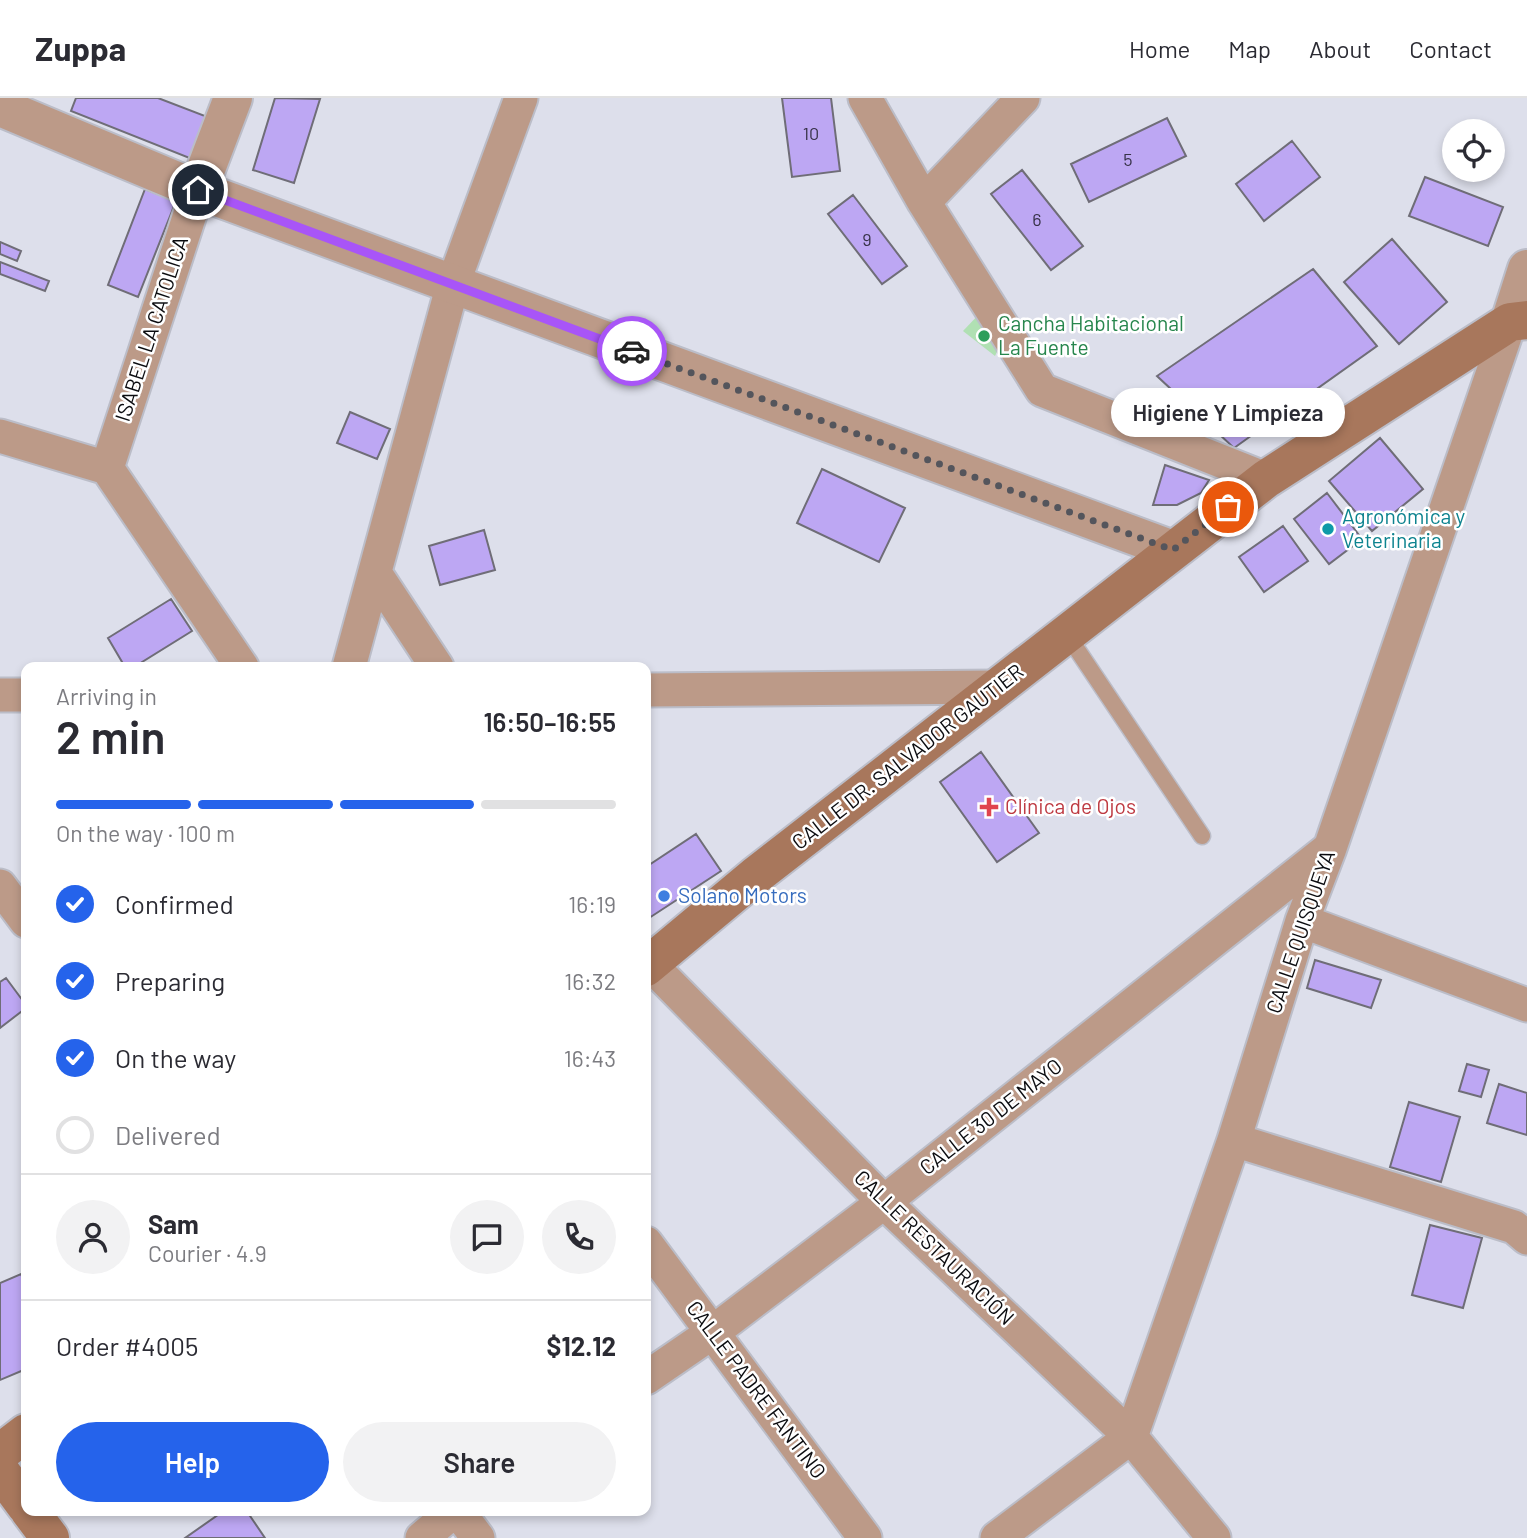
<!DOCTYPE html>
<meta charset="utf-8">
<style>
body{margin:0;font-family:Barlow,sans-serif;background:#f2f2f3;color:#2b2b33;height:100vh;display:flex;flex-direction:column;font-size:26px;white-space:nowrap}
*{box-sizing:border-box;margin:0}
p{font-size:23px;color:#7c7c81}
.icon{flex:none;width:38px;height:38px;fill:none;stroke:currentColor;stroke-width:2;stroke-linecap:round;stroke-linejoin:round}
.map{position:relative;flex:1;overflow:hidden}
.side{position:absolute;left:21px;top:564px;width:630px;height:854px;display:flex;flex-direction:column;background:#fff;border-radius:14px;box-shadow:0 4px 10px #0003}
.side>*{flex:none}
.buttons{position:absolute;left:1442px;top:21px;display:grid;gap:14px}
.buttons a{display:grid;place-items:center;width:63px;height:63px;border-radius:50%;background:#fff;box-shadow:0 4px 10px #0003;font-size:35px}
.pin{position:absolute;display:grid;place-items:center;width:60px;height:60px;color:#fff;margin:-30px;border:4px solid #fff;border-radius:50%;box-shadow:0 2px 7px #0007}
.courier{position:absolute;display:grid;place-items:center;width:70px;height:70px;margin:-35px;border:5px solid #a855f7;border-radius:50%;background:#fff;color:#222;box-shadow:0 2px 9px #0007}
.bubble{position:absolute;height:49px;border-radius:24px;background:#fff;box-shadow:0 4px 10px #0003;font-size:23px;font-weight:600;line-height:49px;text-align:center}
.overview em{font-style:normal;font-weight:600}
.overview div{display:flex;flex-direction:column-reverse}
.overview{display:flex;align-items:center;justify-content:space-between;height:119px;padding:0 35px}
h1{font-size:46px;font-weight:600;line-height:52px}
.bar{display:grid;grid-template-columns:repeat(4,1fr);gap:10px 7px;align-content:center;height:84px;padding:0 35px}
.bar i{height:9px;border-radius:5px;background:#e1e1e2}
.bar .current{background:#2563eb}
.bar p{grid-column:span 4}
.line{display:flex;align-items:center;gap:18px;padding:0 35px;border-top:2px solid #e1e1e2}
.line div{flex:1}
.round{display:grid;place-items:center;flex:none;width:74px;height:74px;border-radius:37px;background:#f2f2f3}
ol{padding:0 35px;list-style:none}
li{display:flex;align-items:center;gap:21px;height:77px}
li p{margin-inline-start:auto}
li .icon{padding:7px;border-radius:50%;background:#2563eb;color:#fff;stroke-width:4}
li:last-child{color:#7c7c81}
li i{width:38px;height:38px;border:4px solid #e1e1e2;border-radius:50%}
.cta{display:flex;gap:14px;margin-top:auto;padding:14px 35px}
.cta a{flex:1;height:80px;border-radius:42px;background:#2563eb;color:#fff;font-size:28px;font-weight:600;line-height:80px;text-align:center}
.cta a+a{background:#f2f2f3;color:#2b2b33}
header{display:flex;align-items:center;gap:42px;box-sizing:border-box;height:98px;padding:0 35px;background:#fff;border-bottom:2px solid #e1e1e2}
header strong{font-size:33px}
nav{display:flex;gap:38px;margin-inline-start:auto;font-size:24px}
.map>svg:first-child{display:block}
.green{fill:#b0e0b3}
.building{fill:#bda7f3;stroke:#6f6d77;stroke-width:2}
.lines{fill:none;stroke-linecap:round;stroke-linejoin:round}
.service-casing{stroke:#bbbdc8;stroke-width:19}
.minor-casing{stroke:#bbbdc8;stroke-width:37}
.tertiary-casing{stroke:#bbbdc8;stroke-width:42}
.secondary-casing{stroke:#bbbdc8;stroke-width:42}
.service{stroke:#bc9a88;stroke-width:16}
.minor{stroke:#bc9a88;stroke-width:33}
.tertiary{stroke:#bc9a88;stroke-width:38}
.secondary{stroke:#a8775c;stroke-width:38}
.done{stroke:#54555c;stroke-width:7;stroke-dasharray:0 12.6}
.route{stroke:#a855f7;stroke-width:9}
.leisure-dot{fill:#2e9e5b;stroke:#fff;stroke-width:2.5}
.culture-dot{fill:#0f9aa8;stroke:#fff;stroke-width:2.5}
.health-dot{fill:#e0444e;stroke:#fff;stroke-width:2.5}
.shop-dot{fill:#3f7fe0;stroke:#fff;stroke-width:2.5}
.labels{text-anchor:middle;stroke-width:5;stroke-linejoin:round;paint-order:stroke}
.number-label{font-size:18px;fill:#373248}
.leisure-label{font-size:21px;fill:#27864d;stroke:#fff;text-anchor:start}
.street-label{font-size:21px;fill:#0a0b0f;stroke:#fff}
.culture-label{font-size:21px;fill:#0d838f;stroke:#fff;text-anchor:start}
.health-label{font-size:21px;fill:#be3a42;stroke:#fff;text-anchor:start}
.shop-label{font-size:21px;fill:#366cbe;stroke:#fff;text-anchor:start}
</style>
<header>
<strong>Zuppa</strong>
<nav><a>Home</a><a>Map</a><a>About</a><a>Contact</a></nav>
</header>
<div class="map">
<svg width="1527" height="1440" viewBox="0 0 1527 1440">
<rect width="100%" height="100%" fill="#dddfeb"/>
<!-- green -->
<path class="green" d="M983,212l19,31 -7,15 -32,-25z"/>
<!-- building -->
<path class="building" d="M76,0h82l60,23 -16,42 -131,-52z
M275,0l45,1 -26,84 -41,-13z
M782,0h49l9,73 -48,6z
M1167,20l19,38 -97,46 -18,-38z
M1292,43l28,36 -56,44 -28,-37z
M1022,72l61,76 -32,24 -60,-76z
M1425,79l78,30 -15,39 -79,-30z
M145,91l31,12 -38,96 -30,-12z
M853,97l54,71 -25,18 -54,-70z
M1392,141l55,63 -48,42 -55,-62z
M0,144l21,9 -4,10 -17,-7z
M0,164l49,19 -4,10 -45,-17z
M1313,171l64,77 -143,102 -77,-72z
M350,314l40,17 -13,30 -40,-16z
M1380,340l43,51 -51,42 -43,-50z
M1165,367l44,15 -8,13 -24,12h-24z
M822,371l83,39 -26,54 -82,-39z
M1327,395l35,46 -33,25 -35,-45z
M1283,428l25,35 -44,31 -25,-35z
M484,432l11,40 -55,15 -11,-39z
M171,501l21,32 -58,36h-9l-17,-29z
M981,654l58,81 -42,29 -57,-80z
M696,736l25,37 -75,49v-53z
M1315,862l66,20 -10,28 -64,-20z
M6,880l20,27v3l-26,20v-46z
M1467,966l22,6 -8,27 -22,-6z
M1499,986l28,9v42l-40,-12z
M1409,1004l51,15 -19,65 -51,-15z
M1430,1127l52,13 -19,70 -51,-13z
M21,1176l5,12v83l-26,11v-97z
M225,1412h21l19,28h-80z"/>
<g class="lines">
<defs>
<path id="service" d="M1066,535l136,203"/>
<path id="minor" d="M865,0l59,104 118,188 224,89
M924,104l99,-104
M0,338l107,32
M107,370l91,-278
M107,370l135,199
M375,475l62,94
M349,569l104,-383 68,-186
M646,592l352,-3
M0,597h26
M0,788l26,35
M1302,823l225,84
M646,862l238,242 247,235 83,101
M1234,1042l280,87 13,11
M646,1145l219,295
M646,1280l67,-46 171,-130 446,-354
M457,1412l21,28
M422,1440l33,-28
M997,1440l134,-101 103,-297 68,-219 28,-73 180,-526"/>
<path id="tertiary" d="M0,9l198,83 975,360
M198,92l35,-92
M1510,224l17,-53"/>
<path id="secondary" d="M646,869l109,-91 511,-397 244,-157 17,-2
M0,1355l26,-20
M0,1373l26,35
M29,1412l21,28"/>
</defs>
<!-- service casing -->
<use href="#service" class="service-casing"/>
<!-- minor casing -->
<use href="#minor" class="minor-casing"/>
<!-- tertiary casing -->
<use href="#tertiary" class="tertiary-casing"/>
<!-- secondary casing -->
<use href="#secondary" class="secondary-casing"/>
<!-- service -->
<use href="#service" class="service"/>
<!-- minor -->
<use href="#minor" class="minor"/>
<!-- tertiary -->
<use href="#tertiary" class="tertiary"/>
<!-- secondary -->
<use href="#secondary" class="secondary"/>
</g>
<g class="lines">
<!-- done -->
<path class="done" d="M632,253l541,199 55,-43"/>
<!-- route -->
<path class="route" d="M198,92l434,161"/>
</g>
<!-- markers -->
<circle class="leisure-dot" cx="984" cy="238" r="7"/>
<circle class="culture-dot" cx="1328" cy="431" r="7"/>
<path class="health-dot" d="M985.5 698.5h7v7h7v7h-7v7h-7v-7h-7v-7h7z"/>
<circle class="shop-dot" cx="664" cy="798" r="7"/>
<g class="labels">
<!-- number labels -->
<g class="number-label">
<text x="811" y="42">10</text>
<text x="1128" y="68">5</text>
<text x="1037" y="128">6</text>
<text x="867" y="148">9</text>
</g>
<!-- leisure labels -->
<g class="leisure-label">
<text x="998" y="233">Cancha Habitacional<tspan x="998" dy="24">La Fuente</tspan></text>
</g>
<!-- street labels -->
<g class="street-label">
<text transform="translate(152 231) rotate(-72)" y="7">ISABEL LA CATOLICA</text>
<text transform="translate(908 659) rotate(-38)" y="7">CALLE DR. SALVADOR GAUTIER</text>
<text transform="translate(1301 834) rotate(-71)" y="7">CALLE QUISQUEYA</text>
<text transform="translate(991 1019) rotate(-38)" y="7">CALLE 30 DE MAYO</text>
<text transform="translate(934 1150) rotate(44)" y="7">CALLE RESTAURACIÓN</text>
<text transform="translate(756 1292) rotate(53)" y="7">CALLE PADRE FANTINO</text>
</g>
<!-- culture labels -->
<g class="culture-label">
<text x="1342" y="426">Agronómica y<tspan x="1342" dy="24">Veterinaria</tspan></text>
</g>
<!-- health labels -->
<g class="health-label">
<text x="1005" y="716">Clínica de Ojos</text>
</g>
<!-- shop labels -->
<g class="shop-label">
<text x="678" y="805">Solano Motors</text>
</g>
</g>
</svg>
<div class="buttons">
<a><svg class="icon" aria-label="locate" viewBox="0 0 24 24"><circle cx="12" cy="12" r="6"/><path d="M12 2v4M12 18v4M2 12h4M18 12h4"/></svg></a>
</div>
<div class="pin" style="left:1228px;top:409px;background:#ea580c"><svg class="icon" aria-label="bag" viewBox="0 0 24 24"><path d="M5 8h14l-1 12H6zM9 8a3 3 0 0 1 6 0"/></svg></div>
<div class="pin" style="left:198px;top:92px;background:#1f2937"><svg class="icon" aria-label="home" viewBox="0 0 24 24"><path d="M3 11l9-7 9 7M6 9v11h12V9"/></svg></div>
<div class="courier" style="left:632px;top:253px"><svg class="icon" aria-label="car" viewBox="0 0 24 24"><path d="M5 17H2v-5l4-1 3-4h7l3 4 3 1v5h-3M9 17h6M6 11h13"/><circle cx="7" cy="17" r="2"/><circle cx="17" cy="17" r="2"/></svg></div>
<div class="bubble" style="left:1111px;top:290px;width:234px">Higiene Y Limpieza</div>
<section class="side">
<div class="overview"><div><h1>2 min</h1><p>Arriving in</p></div><em>16:50–16:55</em></div>
<div class="bar"><i class="current"></i><i class="current"></i><i class="current"></i><i></i><p>On the way · 100 m</p></div>
<ol>
<li><svg class="icon" aria-label="check" viewBox="0 0 24 24"><path d="M5 12l5 5 9-10"/></svg>Confirmed<p>16:19</p></li>
<li><svg class="icon" aria-label="check" viewBox="0 0 24 24"><path d="M5 12l5 5 9-10"/></svg>Preparing<p>16:32</p></li>
<li><svg class="icon" aria-label="check" viewBox="0 0 24 24"><path d="M5 12l5 5 9-10"/></svg>On the way<p>16:43</p></li>
<li><i></i>Delivered</li>
</ol>
<div class="line" style="height:126px"><a class="round"><svg class="icon" aria-label="person" viewBox="0 0 24 24"><circle cx="12" cy="8" r="4"/><path d="M4 21q1-7 8-7t8 7"/></svg></a><div><b>Sam</b><p>Courier · 4.9</p></div><a class="round"><svg class="icon" aria-label="chat" viewBox="0 0 24 24"><path d="M4 5h16v11H9l-5 4z"/></svg></a><a class="round"><svg class="icon" aria-label="phone" viewBox="0 0 24 24"><path d="M5 4h4l2 5-3 2q2 4 5 5l2-3 5 2v4C11 20 4 13 5 4z"/></svg></a></div>
<div class="line" style="height:91px"><div>Order #4005</div><b>$12.12</b></div>
<div class="cta"><a>Help</a><a>Share</a></div>
</section>
</div>
